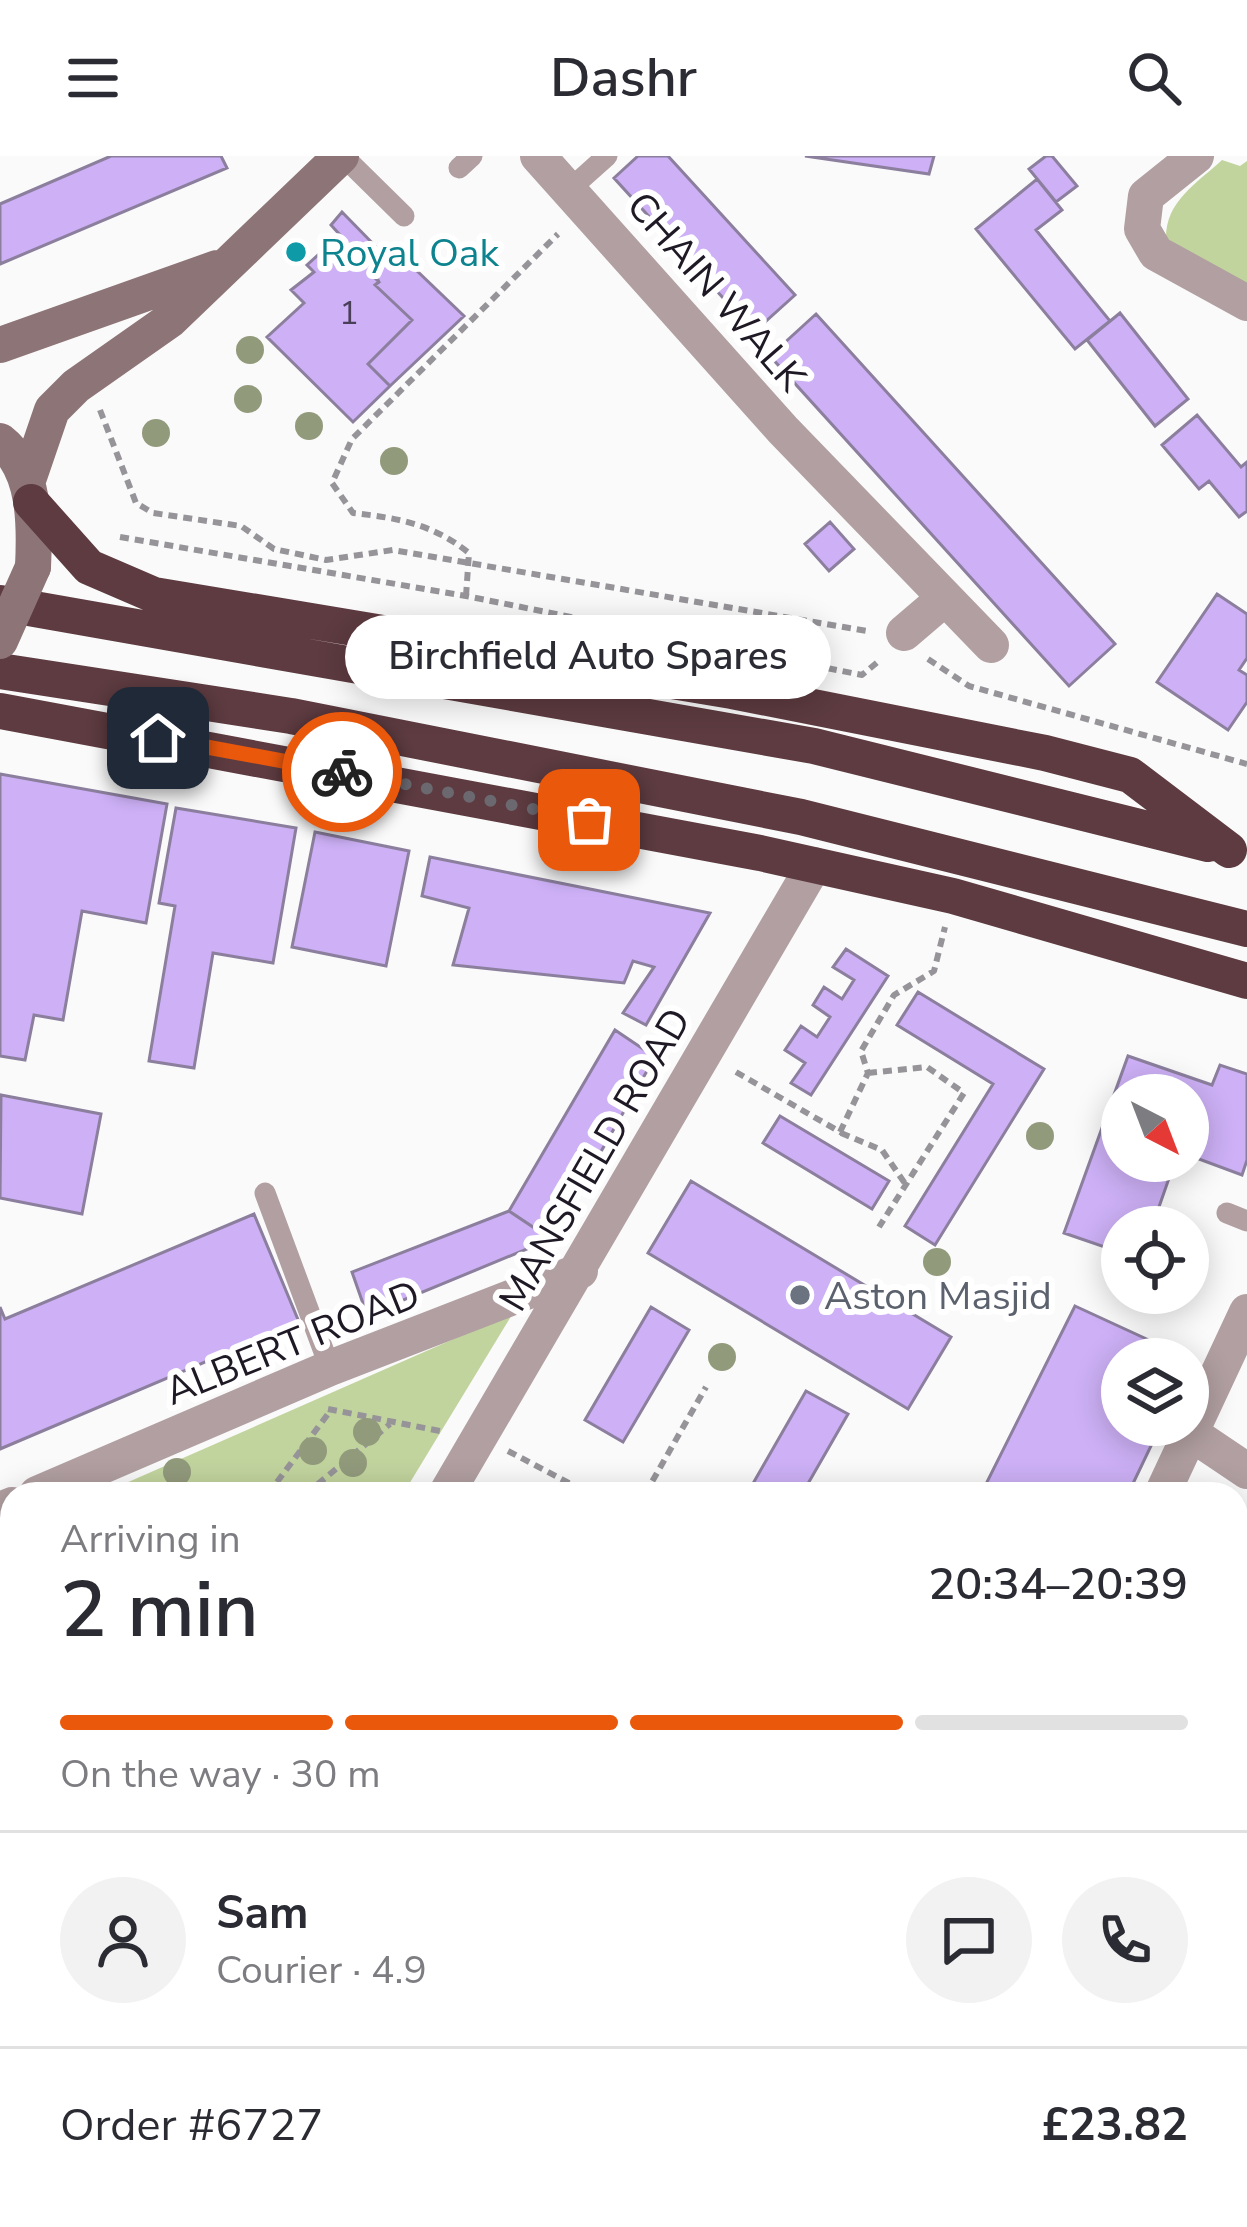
<!DOCTYPE html>
<meta charset="utf-8">
<style>
body{margin:0;font-family:"Nunito Sans",sans-serif;background:#f2f2f3;color:#2b2b33;height:100vh;display:flex;flex-direction:column;font-size:45px;white-space:nowrap}
*{box-sizing:border-box;margin:0}
p{font-size:39px;color:#7c7c81}
.icon{flex:none;width:66px;height:66px;fill:none;stroke:currentColor;stroke-width:2;stroke-linecap:round;stroke-linejoin:round}
.map{position:relative;flex:1;overflow:hidden}
.panel{position:absolute;left:0px;top:1326px;width:1248px;height:747px;display:flex;flex-direction:column;background:#fff;border-radius:36px 36px 0 0;box-shadow:0 6px 30px #0003}
.panel>*{flex:none}
.needle{width:78px;rotate:138deg}
.tools{position:absolute;left:1101px;top:918px;display:grid;gap:24px}
.tools a{display:grid;place-items:center;width:108px;height:108px;border-radius:50%;background:#fff;box-shadow:0 6px 30px #0003;font-size:60px}
.pin{position:absolute;display:grid;place-items:center;width:102px;height:102px;color:#fff;margin:-51px;border-radius:24px;box-shadow:0 6px 18px #0006}
.courier{position:absolute;display:grid;place-items:center;width:120px;height:120px;margin:-60px;border:9px solid #ea580c;border-radius:50%;background:#fff;color:#222;box-shadow:0 3px 15px #0007}
.bubble{position:absolute;height:84px;border-radius:42px;background:#fff;box-shadow:0 6px 30px #0003;font-size:39px;font-weight:600;line-height:84px;text-align:center}
.overview em{font-style:normal;font-weight:600}
.overview div{display:flex;flex-direction:column-reverse}
.overview{display:flex;align-items:center;justify-content:space-between;height:204px;padding:0 60px}
h1{font-size:78px;font-weight:600;line-height:90px}
.bar{display:grid;grid-template-columns:repeat(4,1fr);gap:18px 12px;align-content:center;height:144px;padding:0 60px}
.bar i{height:15px;border-radius:9px;background:#e1e1e2}
.bar .current{background:#ea580c}
.bar p{grid-column:span 4}
.line{display:flex;align-items:center;gap:30px;padding:0 60px;border-top:3px solid #e1e1e2}
.line div{flex:1}
.round{display:grid;place-items:center;flex:none;width:126px;height:126px;border-radius:63px;background:#f2f2f3}
header{display:flex;justify-content:space-between;align-items:center;height:156px;padding:0 60px;background:#fff;font-size:54px;font-weight:600}
.map>svg:first-child{display:block}
.green{fill:#c2d49e}
.building{fill:#cdb0f6;stroke:#8b7f9d;stroke-width:3}
.lines{fill:none;stroke-linecap:round;stroke-linejoin:round}
.path{stroke:#969499;stroke-width:6;stroke-dasharray:9 6;stroke-linecap:butt}
.lane{stroke:#b19fa1;stroke-width:21}
.street{stroke:#b19fa1;stroke-width:36}
.secondary{stroke:#8d7477;stroke-width:36}
.highway{stroke:#5d3b40;stroke-width:36}
.secondary-bridge{stroke:#8d7477;stroke-width:36}
.tree{fill:#929a7c}
.done{stroke:#6b6870;stroke-width:12;stroke-dasharray:0 21.6}
.route{stroke:#ea580c;stroke-width:15}
.culture-dot{fill:#0f9aa8;stroke:#fff;stroke-width:4.5}
.worship-dot{fill:#6b7280;stroke:#fff;stroke-width:4.5}
.labels{text-anchor:middle;stroke-width:12;stroke-linejoin:round;paint-order:stroke}
.number-label{font-size:33px;fill:#4a3f59}
.culture-label{font-size:39px;fill:#0d838f;stroke:#fff;text-anchor:start}
.street-label{font-size:39px;fill:#1e1925;stroke:#fff}
.worship-label{font-size:39px;fill:#5b616d;stroke:#fff;text-anchor:start}
</style>
<header><svg class="icon" aria-label="menu" viewBox="0 0 24 24"><path d="M4 6h16M4 12h16M4 18h16"/></svg>Dashr<svg class="icon" aria-label="search" viewBox="0 0 24 24"><circle cx="10" cy="10" r="6"/><path d="M15 15l6 6"/></svg></header>
<div class="map">
<svg width="1247" height="2071" viewBox="0 0 1247 2071">
<rect width="100%" height="100%" fill="#fafafa"/>
<!-- green -->
<path class="green" d="M1222,4l18,6 7,-5v129l-81,-52c0,-37 30,-54 56,-78z
M513,1157l-110,181h-302z
M12,1377v606l-12,20v-621z
M1247,1874v171l-11,9v-153z"/>
<!-- building -->
<path class="building" d="M111,0h110l6,12 -227,96v-60z
M638,0h30l127,139 -41,37 -140,-154z
M805,0h129l-5,18z
M1046,0h6l25,30 -21,16 -27,-33z
M1037,23l25,31 -26,20 74,91 -35,28 -99,-120z
M342,56l40,41 -12,11 9,18 -4,3 37,35 -44,44 22,22 -37,36 -86,-85 37,-34 -13,-13 23,-18 -7,-7 33,-30 -9,-10z
M391,90l73,70 -74,70 -22,-22 44,-44 -37,-35 4,-3 -8,-8 -1,-10z
M1120,157l68,86 -33,27 -68,-86z
M816,158l299,330 -46,42 -299,-330z
M1197,259l44,52 6,-5v49l-8,6 -30,-36 -10,8 -37,-44z
M830,366l24,27 -25,22 -24,-27z
M1217,438l30,20v44l-8,12 8,5v27l-19,28 -71,-48z
M0,618l167,30 -21,119 -64,-12 -19,109 -29,-5 -9,45 -25,-4z
M176,652l120,20 -23,135 -60,-10 -19,115 -45,-7 26,-155 -16,-3z
M315,676l94,19 -23,115 -94,-19z
M430,701l280,56 -64,112 -23,-12 31,-46 -21,-6 -9,22 -171,-18 16,-57 -47,-12z
M846,793l42,27 -77,119 -20,-12 14,-20 -20,-13 16,-24 16,11 13,-20 -17,-12 11,-18 18,12 12,-19 -21,-13z
M918,836l126,77 -109,176 -30,-19 88,-142 -96,-59z
M615,874l40,27 -104,182 -42,-28z
M1128,900l84,29 8,-20 27,9v86l-5,15 -54,-20v-60h-66v66h53l-23,66h-30v26l-58,-20z
M1,939l100,19 -19,100 -82,-16z
M780,960l109,65 -17,28 -109,-66z
M691,1025l260,156 -43,72 -260,-156z
M509,1055l42,28 -184,76 -15,-43z
M254,1058l45,108 -299,127v-142l5,12z
M1075,1150l117,54 -4,9v-10h-66v66h39l-33,69h-147z
M651,1151l38,23 -66,112 -38,-22z
M806,1235l42,23 -46,80h-55z
M1236,1359l11,8v116l-11,-8z
M1244,1670l3,2v76l-11,-6v-57z
M1236,1784l11,5v37l-11,22z
M650,2061h131l-4,10h-132z
M887,2061h126l-5,10h-126z"/>
<g class="lines">
<!-- path -->
<path class="path" d="M100,254l36,93 17,10 88,13 33,23 52,11 67,-10 474,81
M120,381l346,59 396,79 18,-15
M466,440l3,-43c-36,-29 -71,-35 -116,-40l-21,-30 20,-44 206,-205
M928,503l41,27 278,78
M736,916l104,60 28,-59 -7,-22 33,-56 40,-24 11,-44
M868,917l59,-6 37,26 -85,134
M841,977l41,17 24,35
M328,1253l117,23
M508,1295l82,43
M268,1338l63,-84
M306,1338l84,-70
M645,1338l61,-107
M0,1496l12,-6
M1236,1604l11,6
M0,1922l12,-20
M1236,1956l11,-18"/>
<!-- lane -->
<path class="lane" d="M343,0l61,60
M459,12l13,-12
M570,33l37,-33
M265,1037l65,175
M1227,1057l20,8
M1236,1861l11,-20
M1154,2071l4,-10
M1234,2071l13,-10"/>
<!-- street -->
<path class="street" d="M538,0l245,274 208,215
M1196,0l-50,40 -4,33 14,24 91,50
M904,477l41,-35
M1192,1278l55,37
M37,1338l293,-126 250,-97
M446,1338l368,-629
M1162,1338l85,-182
M0,1354l12,-5
M99,2061l16,10
M11,2071l5,-10
M816,2071l5,-10"/>
<!-- secondary -->
<path class="secondary" d="M0,189l217,-77
M0,285c36,28 35,85 33,126
M27,327l25,-73 24,-24 94,-66 171,-164"/>
<!-- highway -->
<path class="highway" d="M31,346l58,65 65,28 578,96 313,62 85,22 99,75
M0,447l814,143 394,98
M0,515l291,45 510,101 446,112
M0,555l760,142 193,43 294,85"/>
<!-- secondary-bridge -->
<path class="secondary-bridge" d="M0,485l33,-74"/>
</g>
<!-- trees -->
<g class="tree">
<circle cx="250" cy="194" r="14"/>
<circle cx="248" cy="243" r="14"/>
<circle cx="309" cy="270" r="14"/>
<circle cx="156" cy="277" r="14"/>
<circle cx="394" cy="305" r="14"/>
<circle cx="1040" cy="980" r="14"/>
<circle cx="937" cy="1106" r="14"/>
<circle cx="722" cy="1201" r="14"/>
<circle cx="367" cy="1276" r="14"/>
<circle cx="313" cy="1295" r="14"/>
<circle cx="353" cy="1307" r="14"/>
<circle cx="177" cy="1316" r="14"/>
</g>
<g class="lines">
<!-- done -->
<path class="done" d="M342,616l247,48"/>
<!-- route -->
<path class="route" d="M158,582l184,34"/>
</g>
<!-- markers -->
<circle class="culture-dot" cx="296" cy="96" r="12"/>
<circle class="worship-dot" cx="800" cy="1139" r="12"/>
<g class="labels">
<!-- number labels -->
<g class="number-label">
<text x="349" y="168">1</text>
</g>
<!-- culture labels -->
<g class="culture-label">
<text x="320" y="110">Royal Oak</text>
</g>
<!-- street labels -->
<g class="street-label">
<text transform="translate(717 135) rotate(49)" y="14">CHAIN WALK</text>
<text transform="translate(594 1003) rotate(-60)" y="14">MANSFIELD ROAD</text>
<text transform="translate(292 1186) rotate(-22)" y="14">ALBERT ROAD</text>
</g>
<!-- worship labels -->
<g class="worship-label">
<text x="824" y="1153">Aston Masjid</text>
</g>
</g>
</svg>
<div class="tools">
<a><svg class="needle" viewBox="-14 -14 28 28"><path d="M0-13l5 13h-10z" fill="#e53935"/><path d="M0 13l5-13h-10z" fill="#7c7c81"/></svg></a>
<a><svg class="icon" aria-label="locate" viewBox="0 0 24 24"><circle cx="12" cy="12" r="6"/><path d="M12 2v4M12 18v4M2 12h4M18 12h4"/></svg></a>
<a><svg class="icon" aria-label="layers" viewBox="0 0 24 24"><path d="M12 4l9 5-9 5-9-5zM3 14l9 5 9-5"/></svg></a>
</div>
<div class="pin" style="left:589px;top:664px;background:#ea580c"><svg class="icon" aria-label="bag" viewBox="0 0 24 24"><path d="M5 8h14l-1 12H6zM9 8a3 3 0 0 1 6 0"/></svg></div>
<div class="pin" style="left:158px;top:582px;background:#1f2937"><svg class="icon" aria-label="home" viewBox="0 0 24 24"><path d="M3 11l9-7 9 7M6 9v11h12V9"/></svg></div>
<div class="courier" style="left:342px;top:616px"><svg class="icon" aria-label="bike" viewBox="0 0 24 24"><circle cx="6" cy="16" r="4"/><circle cx="18" cy="16" r="4"/><path d="M6 16l4-8h5l3 8M10 8l3 8H6M13 5h3"/></svg></div>
<div class="bubble" style="left:345px;top:459px;width:486px">Birchfield Auto Spares</div>
<section class="panel">
<div class="overview"><div><h1>2 min</h1><p>Arriving in</p></div><em>20:34–20:39</em></div>
<div class="bar"><i class="current"></i><i class="current"></i><i class="current"></i><i></i><p>On the way · 30 m</p></div>
<div class="line" style="height:216px"><a class="round"><svg class="icon" aria-label="person" viewBox="0 0 24 24"><circle cx="12" cy="8" r="4"/><path d="M4 21q1-7 8-7t8 7"/></svg></a><div><b>Sam</b><p>Courier · 4.9</p></div><a class="round"><svg class="icon" aria-label="chat" viewBox="0 0 24 24"><path d="M4 5h16v11H9l-5 4z"/></svg></a><a class="round"><svg class="icon" aria-label="phone" viewBox="0 0 24 24"><path d="M5 4h4l2 5-3 2q2 4 5 5l2-3 5 2v4C11 20 4 13 5 4z"/></svg></a></div>
<div class="line" style="height:156px"><div>Order #6727</div><b>£23.82</b></div>
</section>
</div>
